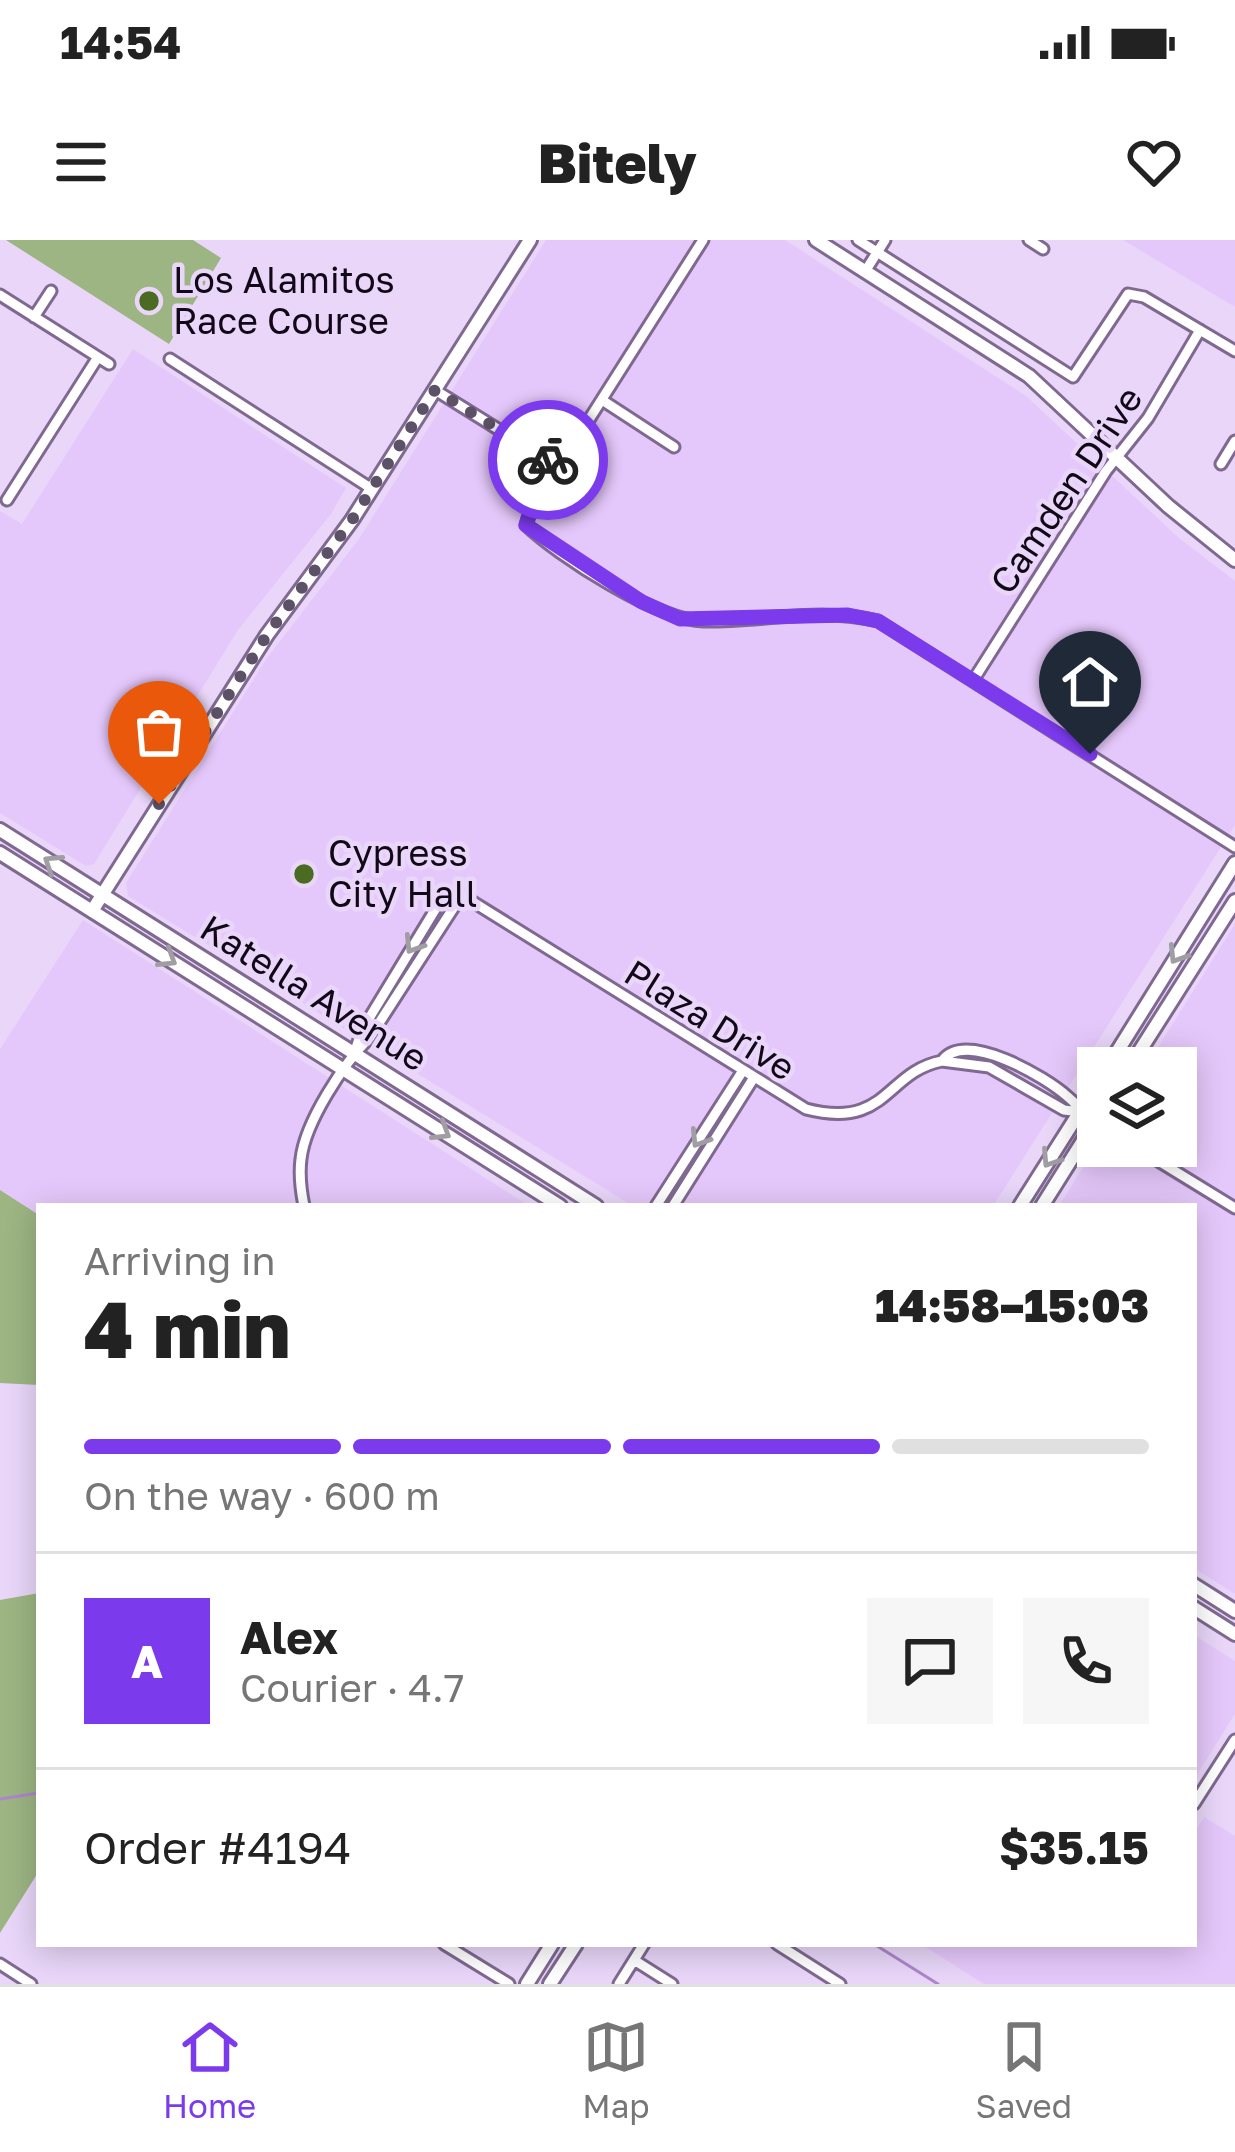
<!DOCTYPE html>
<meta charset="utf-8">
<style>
body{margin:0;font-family:"Golos Text",sans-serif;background:#f6f6f6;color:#222;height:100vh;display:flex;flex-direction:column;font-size:45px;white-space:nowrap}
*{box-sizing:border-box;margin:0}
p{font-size:39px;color:#767676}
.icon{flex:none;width:66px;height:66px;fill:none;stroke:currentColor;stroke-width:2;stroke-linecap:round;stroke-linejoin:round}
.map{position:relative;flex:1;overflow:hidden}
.side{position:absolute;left:36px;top:963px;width:1161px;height:744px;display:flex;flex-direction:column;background:#fff;border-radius:0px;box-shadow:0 6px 30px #0003}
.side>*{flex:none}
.buttons{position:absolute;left:1077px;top:807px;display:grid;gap:24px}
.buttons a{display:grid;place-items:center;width:120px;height:120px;border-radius:0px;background:#fff;box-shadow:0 6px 30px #0003;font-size:60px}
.pin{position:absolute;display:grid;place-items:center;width:102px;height:102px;color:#fff;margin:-123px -51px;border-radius:50% 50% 50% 0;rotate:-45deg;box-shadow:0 0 12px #0007}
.pin .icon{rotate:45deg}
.courier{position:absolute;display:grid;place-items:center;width:120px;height:120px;margin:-60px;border:9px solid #7c3aed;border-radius:50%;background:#fff;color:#222;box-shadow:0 3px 15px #0007}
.summary em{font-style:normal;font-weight:800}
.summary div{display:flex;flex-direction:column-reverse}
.summary{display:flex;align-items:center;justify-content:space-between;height:204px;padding:0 48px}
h1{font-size:78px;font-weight:800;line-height:90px}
.bar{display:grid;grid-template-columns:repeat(4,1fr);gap:18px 12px;align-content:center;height:144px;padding:0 48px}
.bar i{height:15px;border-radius:9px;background:#e0e0e0}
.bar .active{background:#7c3aed}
.bar p{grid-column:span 4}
.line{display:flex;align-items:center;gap:30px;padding:0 48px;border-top:3px solid #e0e0e0}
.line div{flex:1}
.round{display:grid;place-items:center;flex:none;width:126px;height:126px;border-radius:0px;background:#f6f6f6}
.status{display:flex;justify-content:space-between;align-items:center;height:84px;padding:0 60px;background:#fff;direction:ltr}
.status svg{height:33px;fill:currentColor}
header{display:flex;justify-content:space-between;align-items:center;height:156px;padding:0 48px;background:#fff;font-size:54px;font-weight:800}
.tab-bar{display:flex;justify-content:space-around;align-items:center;height:168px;border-top:3px solid #e0e0e0;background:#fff;font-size:33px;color:#767676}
.tab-bar a{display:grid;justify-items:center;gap:6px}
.tab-bar .active{color:#7c3aed}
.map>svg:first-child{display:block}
.built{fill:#e5c8fb}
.green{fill:#9cb583}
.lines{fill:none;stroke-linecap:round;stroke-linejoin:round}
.stream{stroke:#ae86cc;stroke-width:3}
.minor-casing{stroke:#7f6990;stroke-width:15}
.major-casing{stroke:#7f6990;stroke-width:18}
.minor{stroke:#fff;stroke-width:9}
.major{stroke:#fff;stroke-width:12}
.oneway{stroke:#a09da3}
.done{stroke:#5d5167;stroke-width:12;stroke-dasharray:0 21.6}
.route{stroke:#7c3aed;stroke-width:15}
.poi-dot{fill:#4b6b22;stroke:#e9d6f9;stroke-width:4.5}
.labels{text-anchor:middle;stroke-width:9;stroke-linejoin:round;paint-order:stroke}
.poi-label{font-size:36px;fill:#120918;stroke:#e9d6f9;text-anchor:start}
.street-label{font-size:36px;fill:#120918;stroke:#e9d6f9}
</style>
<div class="status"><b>14:54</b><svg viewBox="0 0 49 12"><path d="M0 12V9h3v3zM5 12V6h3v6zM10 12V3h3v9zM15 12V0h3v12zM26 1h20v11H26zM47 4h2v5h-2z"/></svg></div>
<header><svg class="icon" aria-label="menu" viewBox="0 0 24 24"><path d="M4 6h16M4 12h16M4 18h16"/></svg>Bitely<svg class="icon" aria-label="heart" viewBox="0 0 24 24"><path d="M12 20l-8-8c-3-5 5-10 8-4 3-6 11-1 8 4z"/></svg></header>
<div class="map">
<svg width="1235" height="1744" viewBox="0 0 1235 1744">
<rect width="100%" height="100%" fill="#e9d6f9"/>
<!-- built -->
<path class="built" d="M546,0h239l241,156 153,142 56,43v244l-242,381h-360l-505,-310 -2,-13 141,-225 92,-119z
M1123,0h112v67z
M133,109l213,139 -15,26 -93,116 -144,234 -8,2 -86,-53v-302l22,13z
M83,680l446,286h-490v9l-39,-25v-141z
M1235,684v670l-41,-26v-362h-135l39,-63v3h78v-78h-31z
M1194,1395l41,26v53l-41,65z
M1204,1577l31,19v148h-251l-63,-40h273v-111z"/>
<!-- green -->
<path class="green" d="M6,0h187l28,18 -52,86z
M0,950l39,25v170l-39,-2z
M39,1353v278l-39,62v-333z"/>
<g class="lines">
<!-- stream -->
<path class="stream" d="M0,1559l39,-6
M874,1704l64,40"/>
<defs>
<path id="minor" d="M703,0l-172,271 -5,14c32,31 133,96 177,96 58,1 118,-14 175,0l357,226
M858,0l215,137 55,-83 16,3 91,54
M1029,0l14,9
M866,30l19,-30
M0,55l109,69
M34,77l17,-26
M170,119l202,130
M435,150l124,77
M602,160l72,47
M1221,224l14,-23
M7,260l91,-143
M974,439l132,-208 42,-53 52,-88
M457,652l349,217c82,21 79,-37 136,-48 23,-32 104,16 126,36 10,8 16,18 28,25
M355,811l7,-21 79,-130 16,-8
M942,821l47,6 75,43 17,2
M1134,906l101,62
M304,966c-3,-15 -5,-32 -3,-47 4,-37 43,-96 69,-122l84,-130 3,-15
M656,966l86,-134
M673,966l80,-127
M1194,1564l41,-64
M444,1704l65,40
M777,1704l63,40
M634,1720l38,24
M0,1724l31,20
M619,1744l25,-40"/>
<path id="major" d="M816,0l213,136 139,130 67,54
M0,590l596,376
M0,613l560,353
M92,671l175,-276 85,-115 178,-280
M1107,828l128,-205
M1129,828l106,-167
M1020,966l78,-123
M1042,966l56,-89
M1194,1345l41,26
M1194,1368l41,26
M527,1744l25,-40
M550,1744l26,-40"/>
</defs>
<!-- minor casing -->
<use href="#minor" class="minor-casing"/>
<!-- major casing -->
<use href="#major" class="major-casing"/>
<!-- minor -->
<use href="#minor" class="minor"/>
<!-- major -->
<use href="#major" class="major"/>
</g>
<!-- one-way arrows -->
<defs><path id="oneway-chevron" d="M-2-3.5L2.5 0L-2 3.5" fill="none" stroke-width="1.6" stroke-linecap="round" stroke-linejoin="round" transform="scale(3)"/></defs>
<g class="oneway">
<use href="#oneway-chevron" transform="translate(52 623) rotate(-147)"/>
<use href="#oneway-chevron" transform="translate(413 705) rotate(122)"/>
<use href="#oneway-chevron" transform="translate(1177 715) rotate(122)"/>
<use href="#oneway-chevron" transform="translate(168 719) rotate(32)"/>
<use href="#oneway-chevron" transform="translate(442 892) rotate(32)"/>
<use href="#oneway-chevron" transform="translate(699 899) rotate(122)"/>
<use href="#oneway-chevron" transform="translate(1050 919) rotate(123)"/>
</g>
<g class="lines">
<!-- done -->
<path class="done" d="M159,564l108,-169 85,-115 83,-130 113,70"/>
<!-- route -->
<path class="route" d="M548,220l11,7 -29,44 -4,14 116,77 38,17 168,-4 30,6 212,133"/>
</g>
<!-- markers -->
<g class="poi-dot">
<circle cx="149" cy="61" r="12"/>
<circle cx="304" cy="634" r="12"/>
</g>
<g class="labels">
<!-- poi labels -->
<g class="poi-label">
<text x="173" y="53">Los Alamitos<tspan x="173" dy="41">Race Course</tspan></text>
<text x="328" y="626">Cypress<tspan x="328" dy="41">City Hall</tspan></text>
</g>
<!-- street labels -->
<g class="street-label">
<text transform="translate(1066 250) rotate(-56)" y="13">Camden Drive</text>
<text transform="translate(314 753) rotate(32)" y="13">Katella Avenue</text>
<text transform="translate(710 780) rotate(32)" y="13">Plaza Drive</text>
</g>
</g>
</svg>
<div class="buttons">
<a><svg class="icon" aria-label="layers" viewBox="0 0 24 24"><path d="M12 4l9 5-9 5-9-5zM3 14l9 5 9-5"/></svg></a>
</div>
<div class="pin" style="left:159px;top:564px;background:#ea580c"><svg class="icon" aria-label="bag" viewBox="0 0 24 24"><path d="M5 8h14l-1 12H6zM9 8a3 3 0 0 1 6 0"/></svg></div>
<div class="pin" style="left:1090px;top:514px;background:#1f2937"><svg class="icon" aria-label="home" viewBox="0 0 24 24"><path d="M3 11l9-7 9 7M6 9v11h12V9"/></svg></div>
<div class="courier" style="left:548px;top:220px"><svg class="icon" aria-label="bike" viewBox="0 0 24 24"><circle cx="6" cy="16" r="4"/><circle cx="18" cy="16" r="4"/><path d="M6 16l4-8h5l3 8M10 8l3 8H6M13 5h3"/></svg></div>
<section class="side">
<div class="summary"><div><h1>4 min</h1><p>Arriving in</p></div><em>14:58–15:03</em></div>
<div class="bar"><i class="active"></i><i class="active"></i><i class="active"></i><i></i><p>On the way · 600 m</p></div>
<div class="line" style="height:216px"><b class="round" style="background:#7c3aed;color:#fff">A</b><div><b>Alex</b><p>Courier · 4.7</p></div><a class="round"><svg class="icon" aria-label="chat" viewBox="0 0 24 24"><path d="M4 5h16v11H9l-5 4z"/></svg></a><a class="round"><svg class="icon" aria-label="phone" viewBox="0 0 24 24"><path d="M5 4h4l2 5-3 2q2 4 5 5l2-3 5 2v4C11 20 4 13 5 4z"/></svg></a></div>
<div class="line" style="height:156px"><div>Order #4194</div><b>$35.15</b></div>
</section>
</div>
<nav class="tab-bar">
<a class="active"><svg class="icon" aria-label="home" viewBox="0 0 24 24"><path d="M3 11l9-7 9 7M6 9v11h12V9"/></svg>Home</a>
<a><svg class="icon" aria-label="map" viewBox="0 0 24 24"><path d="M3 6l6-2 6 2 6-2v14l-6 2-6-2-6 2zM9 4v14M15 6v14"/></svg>Map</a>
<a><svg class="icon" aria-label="saved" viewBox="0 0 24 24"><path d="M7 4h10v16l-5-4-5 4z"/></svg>Saved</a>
</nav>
